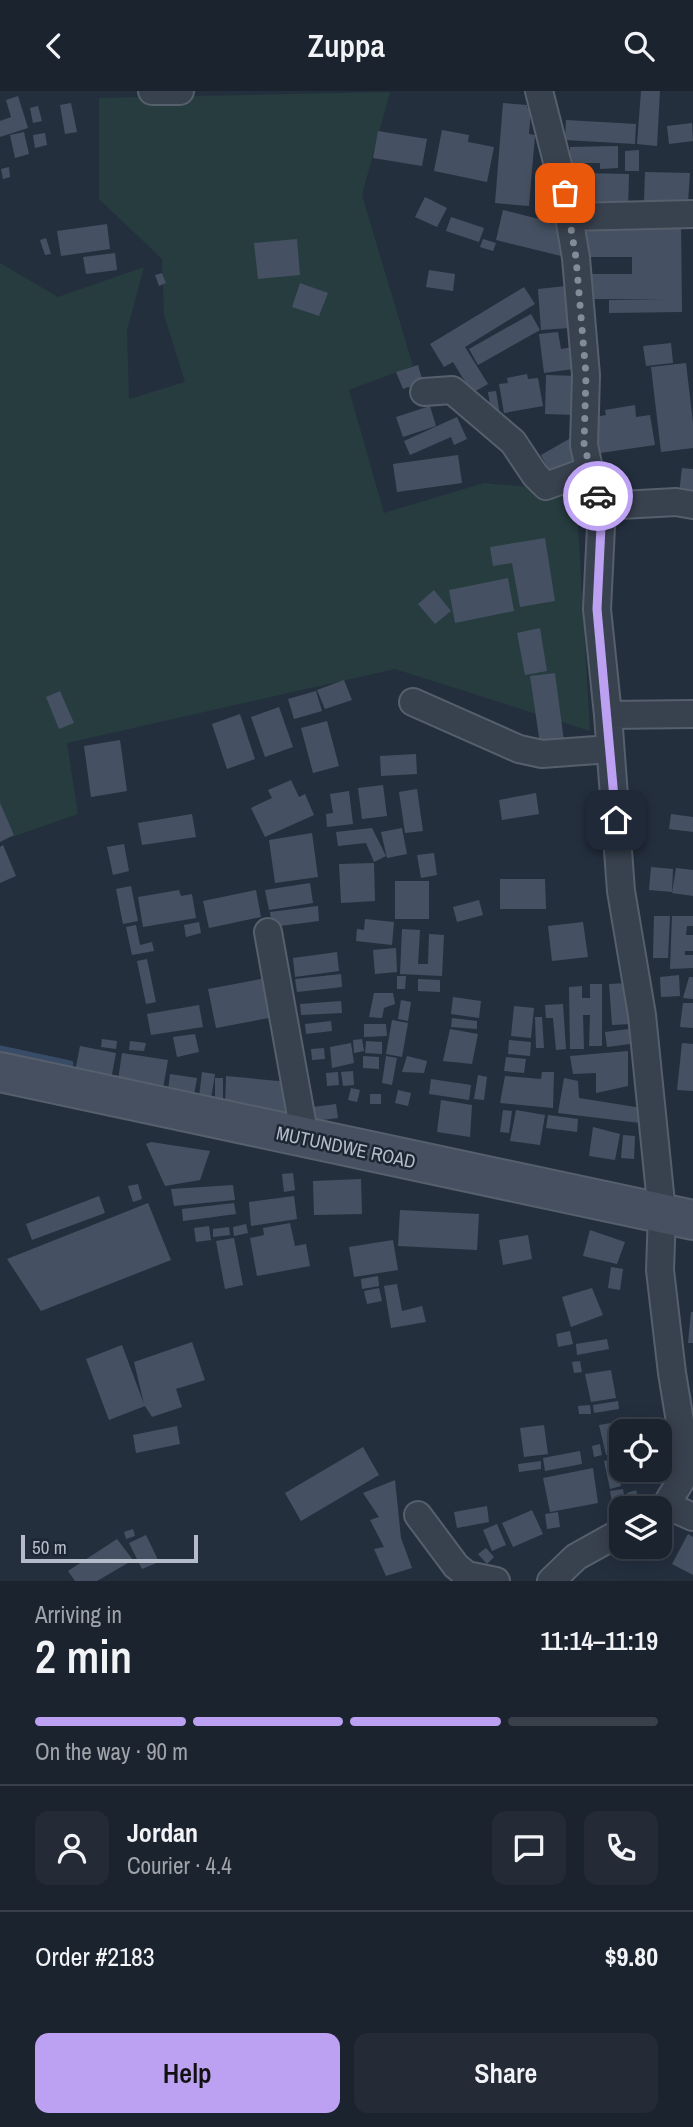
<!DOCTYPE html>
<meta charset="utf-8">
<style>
body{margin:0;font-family:"Archivo Narrow",sans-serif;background:#242b36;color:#f1f3f6;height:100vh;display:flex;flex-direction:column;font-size:26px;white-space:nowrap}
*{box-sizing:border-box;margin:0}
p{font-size:23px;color:#a0a4aa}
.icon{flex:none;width:38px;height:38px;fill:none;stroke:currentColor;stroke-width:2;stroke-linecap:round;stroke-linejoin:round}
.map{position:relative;height:1490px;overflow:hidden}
.details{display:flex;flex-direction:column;background:#1b232e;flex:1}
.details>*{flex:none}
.fabs{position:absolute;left:609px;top:1328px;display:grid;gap:14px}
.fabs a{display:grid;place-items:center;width:63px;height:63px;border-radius:14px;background:#1b232e;box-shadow:0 4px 18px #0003,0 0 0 2px #39404a;font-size:35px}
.scale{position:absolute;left:21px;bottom:18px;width:177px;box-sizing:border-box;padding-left:7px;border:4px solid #b4bcc9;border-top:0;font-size:19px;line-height:24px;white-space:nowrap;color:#b4bcc9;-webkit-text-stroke:5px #1d2633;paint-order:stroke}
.pin{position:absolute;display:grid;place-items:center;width:60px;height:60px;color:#fff;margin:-30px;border-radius:14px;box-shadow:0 4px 10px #0006}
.courier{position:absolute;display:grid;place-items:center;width:70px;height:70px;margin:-35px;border:5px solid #bca0f2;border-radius:50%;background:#fff;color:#222;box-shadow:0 2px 9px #0007}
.summary em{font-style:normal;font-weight:600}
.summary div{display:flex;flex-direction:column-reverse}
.summary{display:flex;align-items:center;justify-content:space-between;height:119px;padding:0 35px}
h1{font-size:46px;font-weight:600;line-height:52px}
.bar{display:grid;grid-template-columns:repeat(4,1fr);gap:10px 7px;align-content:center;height:84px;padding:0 35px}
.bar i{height:9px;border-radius:5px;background:#39404a}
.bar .on{background:#bca0f2}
.bar p{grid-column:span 4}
.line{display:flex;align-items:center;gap:18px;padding:0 35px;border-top:2px solid #39404a}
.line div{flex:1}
.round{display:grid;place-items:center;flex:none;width:74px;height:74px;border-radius:14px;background:#242b36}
.cta{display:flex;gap:14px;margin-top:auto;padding:14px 35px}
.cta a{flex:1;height:80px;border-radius:14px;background:#bca0f2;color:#111;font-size:28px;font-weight:600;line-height:80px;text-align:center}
.cta a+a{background:#242b36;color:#f1f3f6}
header{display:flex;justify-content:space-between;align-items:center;height:91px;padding:0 35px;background:#1b232e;font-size:32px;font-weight:600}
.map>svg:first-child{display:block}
.green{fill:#263c3f}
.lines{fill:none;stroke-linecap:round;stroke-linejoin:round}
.stream{stroke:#394c67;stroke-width:7}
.building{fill:#455162}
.street-casing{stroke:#565f6c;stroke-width:30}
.secondary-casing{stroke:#565f6c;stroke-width:42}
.street{stroke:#38414e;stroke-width:26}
.secondary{stroke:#465061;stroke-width:38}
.done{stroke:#828b98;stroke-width:7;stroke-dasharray:0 12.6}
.route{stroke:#bca0f2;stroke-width:9}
.labels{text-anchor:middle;stroke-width:5;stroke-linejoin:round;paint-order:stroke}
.street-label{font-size:19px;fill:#b4bcc9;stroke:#1d2633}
</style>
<header><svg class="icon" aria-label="back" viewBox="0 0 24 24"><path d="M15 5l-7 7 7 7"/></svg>Zuppa<svg class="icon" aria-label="search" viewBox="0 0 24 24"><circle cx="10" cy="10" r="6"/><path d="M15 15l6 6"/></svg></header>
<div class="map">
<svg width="693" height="1490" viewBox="0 0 693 1490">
<rect width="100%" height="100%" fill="#242f3e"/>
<!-- green -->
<path class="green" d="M390,1l-28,103 51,171 -64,24 35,123 100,-30 92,8 14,240 -195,-62 -328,74 11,71 -66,23 -12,-22v-552l58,34 86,-30 -17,64 2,68 56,-17 -21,-67 -2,-56 -63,-60v-101z"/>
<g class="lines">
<!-- stream -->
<path class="stream" d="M0,958l70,15"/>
</g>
<!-- building -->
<path class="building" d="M641,0h19l-3,55 -20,-2z
M18,5l10,32 -28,9v-16l11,-4 -5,-17z
M71,12l6,29 -12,2 -5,-29z
M503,12l24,2v3l4,1 -2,25 6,1 -6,71 -34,-3z
M38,15l4,15 -9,2 -3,-15z
M566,29l70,4 -1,20 -70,-4z
M692,32l1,18 -24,3 -2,-18z
M442,39l27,5 -1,7 26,5 -7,35 -53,-11z
M378,40l49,8 -5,27 -49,-8z
M24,41l5,22 -14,4 -5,-23z
M45,42l2,12 -12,3 -2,-13z
M618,55v22l-18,1v-6h-17v7l-13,1v-24z
M639,59v21h-14v-20z
M9,76l1,10 -7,2 -2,-10z
M645,81l45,1 -2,29 -44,-1z
M581,82l48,1 -1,35 -48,-1z
M425,106l22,11 -10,19 -22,-10z
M503,119l65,16 -7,30 -65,-16z
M451,126l33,11 -5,14 -33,-11z
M581,132h100l1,89 -73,1v-13l56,-1h-84v-25h51v-17h-52z
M107,133l3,25 -49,7 -4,-25z
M46,147l5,16 -6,1 -5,-15z
M297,148l3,36 -42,4 -4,-36z
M483,148l13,4 -3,8 -13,-4z
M115,162l2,17 -31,4 -3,-17z
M429,179l26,4 -2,17 -27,-4z
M162,182l4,10 -7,3 -4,-11z
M300,192l28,10 -9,23 -27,-9z
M566,195l3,42 -28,2 -3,-41z
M524,196l11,17 -70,43 23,37 -16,9 -19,-31 -9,5 -14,-23z
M531,223l9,16 -62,35 -9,-16z
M558,241l3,17 16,-3 4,22 -37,5 -5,-39z
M671,252l2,20 -27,3 -3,-20z
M686,272l7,60v25l-32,4 -10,-85z
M418,274l5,17 -20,7 -7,-17z
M527,283l1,5 10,-1 5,28 -39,7 -5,-29 9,-1 -1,-5z
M546,284l34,1 -2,39 -33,-1z
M496,300l4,24 -8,1 -4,-24z
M635,314l1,12 14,-2 5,30 -55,8 -5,-36 11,-2 -1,-5z
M430,315l6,20 -33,11 -7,-20z
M457,326l10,22 -13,6 -3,-8 -41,18 -6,-14z
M569,348l13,22 -29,17 -12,-23z
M458,364l4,28 -65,9 -4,-28z
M682,377l11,1v25l-14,-1z
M545,447l10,63 -35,6 -8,-44 -19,3 -3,-19z
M508,487l6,33 -59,12 -6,-33z
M434,499l17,21 -16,13 -17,-20z
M540,537l7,43 -22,4 -8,-42z
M555,582l9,68 -24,3 -10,-68z
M344,589l8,20 -27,9 -8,-19z
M60,600l14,32 -15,6 -13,-32z
M316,600l6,20 -28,8 -6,-20z
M279,616l14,40 -28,10 -14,-40z
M240,623l15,45 -28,10 -15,-45z
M327,630l12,45 -26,7 -12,-45z
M120,649l7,51 -36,6 -7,-51z
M416,663l1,20 -36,2 -1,-20z
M291,689l8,17 6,-3 9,21 -49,22 -14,-29 21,-10 -4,-8z
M383,694l4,31 -25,3 -4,-31z
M417,698l6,42 -18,2 -6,-41z
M349,700l4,33 -26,3 -1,-13 7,-1 -3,-19z
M536,702l3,21 -37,6 -3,-20z
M0,712l14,32 -14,7z
M192,723l4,23 -54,8 -4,-22z
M671,723l22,3v15l-24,-3z
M372,737l14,28 -12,6 -8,-19 -28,3 -2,-14z
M402,737l5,26 -20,4 -6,-26z
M312,742l6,44 -43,6 -6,-43z
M124,753l5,27 -16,4 -6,-28z
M3,754l13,31 -16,7v-36z
M434,762l3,22 -16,3 -4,-23z
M374,772l1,38 -34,2 -2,-39z
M651,776l22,2 -1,23 -23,-2z
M676,777l17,2v26l-21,-3z
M500,788h45l1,30h-46z
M395,790h34v38h-34z
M310,792l3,20 -44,7 -4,-20z
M131,795l7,35 -15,3 -7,-35z
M179,799l2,6 11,-2 4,24 -53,9 -5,-30z
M256,799l5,27 -52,11 -6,-27z
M479,809l4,15 -26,7 -4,-15z
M318,815l1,15 -47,6 -2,-15z
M654,825h16l-2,42h-15z
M672,825h21v10h-6l-1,9h7v16h-8v4h8v13l-23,1z
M365,828l29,3 -2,23 -36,-4 1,-12 7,1z
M199,831l2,11 -15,4 -2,-12z
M583,831l5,35 -36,4 -4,-35z
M136,834l4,20 12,-3 2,9 -22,4 -6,-28z
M402,838l18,1 -2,34h10l1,-30 15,1 -2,41 -42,-2z
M396,857l1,24 -22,2 -2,-24z
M337,861l2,19 -44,6 -2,-19z
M147,868l9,43 -10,2 -9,-43z
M341,883l1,13 -45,5 -2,-13z
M679,884l1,21 -19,1 -1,-20z
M397,885h9l-1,13h-8z
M689,886h4v22l-10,-1z
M266,887l8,39 -58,11 -8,-39z
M418,888l22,1v12l-22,-1z
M628,892l3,41 -19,1 -3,-41z
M590,893h12v62h-13l1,-31h-7l1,34h-14l-1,-62 13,-1v12h8z
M374,902h19l2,11 -11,4 -2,10 -13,-1z
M453,906l28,4 -2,17 -28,-4z
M401,909l10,2 -3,19 -10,-2z
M341,910l1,12 -41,2 -1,-11z
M683,912h10v25l-13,-1z
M563,913l3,45 -10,1 -3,-32h-7l-1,-13z
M199,914l4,22 -52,8 -4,-21z
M514,915l20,2 -3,30 -20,-2z
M535,926h7l2,31h-8z
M452,927l25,3v8l-26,-2z
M392,929l16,3 -6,34 -16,-3z
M331,930l1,10 -26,3 -1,-10z
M364,933h22l1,12 -23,1z
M450,938l28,5 -6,30 -29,-3z
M629,938l1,15 -23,3 -2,-15z
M195,943l4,18 -22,5 -4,-20z
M102,948l15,2 -1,8 -15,-2z
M362,948l2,12 -10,2 -1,-13z
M509,949l22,2 -1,14 -22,-2z
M130,950l16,2 -2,8 -15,-1z
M366,950l16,1v12l-17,-1z
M351,952l3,20 -22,5 -2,-21z
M682,952l11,1v47l-16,-1z
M80,955l36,7 -6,32 -36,-8z
M324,957l1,11 -13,1 -1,-11z
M628,960v35l-32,7v-20l-23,1 -3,-18z
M122,962l46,7 -6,34 -45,-7z
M363,965l16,1v12l-16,-1z
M386,965l11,2 -5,27 -10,-2z
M407,965l20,5 -3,12 -22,-1z
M506,966l20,2 -2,14 -20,-2z
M353,980l1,14 -11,1 -2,-14z
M202,981l13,2 -4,25 -12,-2z
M338,981l1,13 -12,1 -1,-13z
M542,981h12l-1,36 -53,-5 5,-27 36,3z
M170,983l27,4 -3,17 -26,-4z
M478,984l9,2 -3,23 -10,-1z
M226,985l63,6 -2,33 -62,-6z
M215,987h8v25h-8z
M564,987l14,3 1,17 63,10 -2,15 -82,-10z
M431,988l40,6 -2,15 -40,-6z
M351,997l9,2 -3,12 -9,-2z
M398,999l13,3 -3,13 -13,-3z
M370,1003h11v10h-11z
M441,1009l31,5 -2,32 -33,-5z
M336,1013l2,14 -23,3 -2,-14z
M503,1019l9,1 -3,22 -9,-1z
M516,1019l29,5 -5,30 -30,-4z
M548,1024l30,4 -1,13 -31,-4z
M593,1036l27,7 -5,26 -26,-4z
M623,1044l12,1 -1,23 -13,-1z
M151,1051l59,9 -10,29 -35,6 -19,-42z
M293,1082l2,17 -11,2 -2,-18z
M361,1088l1,35 -48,1 -1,-34z
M138,1093l4,15 -9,3 -5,-16z
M233,1094l2,15 -61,6 -3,-17z
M99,1105l6,17 -73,27 -6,-16z
M294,1105l3,23 -46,7 -2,-24z
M148,1112l23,57 -130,51 -34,-52z
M234,1112l2,11 -53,7 -1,-12z
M400,1119l79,4 -2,36 -79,-4z
M290,1132l5,23 11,-2 4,22 -53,10 -7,-38 14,-3 -1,-7z
M246,1133l2,9 -14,3 -1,-9z
M209,1135l2,14 -15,2 -2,-14z
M229,1136l1,8 -17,2v-8z
M590,1139l35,12 -8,22 -34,-8z
M528,1144l4,24 -29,6 -4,-25z
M234,1147l9,47 -18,4 -9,-48z
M393,1149l5,30 -44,7 -5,-30z
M611,1176l12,2 -3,21 -12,-2z
M378,1185l1,10 -17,3 -1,-10z
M397,1193l5,27 20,-5 4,16 -35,6 -7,-42z
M379,1197l3,13 -15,3 -3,-13z
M592,1197l11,27 -32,12 -9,-30z
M691,1221h2v31h-5z
M570,1240l3,13 -15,3 -2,-13z
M607,1248l2,10 -32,6 -1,-11z
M192,1251l13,38 -29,9 6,18 -30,10 -7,-11 -36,14 -23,-61 36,-14 22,59 -10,-42z
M580,1270l2,11 -8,1 -2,-11z
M611,1279l5,28 -25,4 -6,-28z
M618,1310l1,8 -25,4 -1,-8z
M590,1314l1,9h-12l-1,-8z
M629,1329l3,11h-11v21l-15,3 -7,-30z
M544,1334l4,29 -24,3 -4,-29z
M177,1335l3,18 -44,9 -3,-18z
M600,1353l2,11 -8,2 -2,-11z
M363,1356l16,28 -78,46 -16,-28z
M580,1360l2,13 -37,7 -2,-13z
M616,1368l5,27 -11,3 -6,-28z
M541,1370v8l-22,3 -1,-8z
M593,1377l5,35 -48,9 -7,-34z
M395,1389l6,58 11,30 -26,8 -12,-27 10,-2 -14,-27 9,-3 -16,-24z
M623,1398l3,18 -13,2 -3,-18z
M636,1399l3,11 -10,2 -2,-10z
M487,1415l2,16 -32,6 -3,-16z
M532,1419l11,24 -30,13 -11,-24z
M558,1421l2,15 -13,2 -2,-15z
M497,1433l9,21 -14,6 -9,-21z
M133,1438l2,7 -9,3 -2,-7z
M688,1443l5,3v38l-21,-11z
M146,1444l13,27 -17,7 -13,-26z
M117,1448l16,21 -36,21h-22l-7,-10z
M486,1457l8,9 -7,7 -9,-10z"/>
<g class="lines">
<defs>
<path id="street" d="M152,0h28
M539,0l26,102 11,65 10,117 -2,70 7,33 11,28 -5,103 11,106 13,176 21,124 20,198 -2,57 12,103 14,85 -4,21 -16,26 -6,4
M569,126l124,-3
M424,301l28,-2 61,52 22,33 11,11 44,-16
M602,415l74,-4 17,3
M413,611l106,47 23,5 68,-5
M608,624l85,-1
M268,841l37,206
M666,1414l27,12
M418,1424l38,51 11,9 29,6
M551,1490l25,-24 45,-25"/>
<path id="secondary" d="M0,981l693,148"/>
</defs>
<!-- street casing -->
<use href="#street" class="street-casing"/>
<!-- secondary casing -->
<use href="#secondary" class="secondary-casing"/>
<!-- street -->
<use href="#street" class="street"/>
<!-- secondary -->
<use href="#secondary" class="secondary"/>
</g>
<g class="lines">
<!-- done -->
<path class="done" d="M565,102l11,65 10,117 -2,70 14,51"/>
<!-- route -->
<path class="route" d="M598,405l4,10 -5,103 19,211"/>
</g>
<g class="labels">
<!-- street labels -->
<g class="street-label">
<text transform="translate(346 1056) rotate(12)" y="7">MUTUNDWE ROAD</text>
</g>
</g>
</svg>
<div class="fabs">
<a><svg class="icon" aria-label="locate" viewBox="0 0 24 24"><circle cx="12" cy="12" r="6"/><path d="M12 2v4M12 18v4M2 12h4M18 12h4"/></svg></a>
<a><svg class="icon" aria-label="layers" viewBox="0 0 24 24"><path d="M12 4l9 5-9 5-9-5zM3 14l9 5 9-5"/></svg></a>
</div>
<div class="scale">50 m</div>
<div class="pin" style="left:565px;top:102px;background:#ea580c"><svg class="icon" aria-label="bag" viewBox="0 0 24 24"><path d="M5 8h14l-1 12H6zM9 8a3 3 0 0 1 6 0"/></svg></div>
<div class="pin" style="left:616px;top:729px;background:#1f2937"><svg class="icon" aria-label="home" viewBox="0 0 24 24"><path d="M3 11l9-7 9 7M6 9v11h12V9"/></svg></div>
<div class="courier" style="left:598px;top:405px"><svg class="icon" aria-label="car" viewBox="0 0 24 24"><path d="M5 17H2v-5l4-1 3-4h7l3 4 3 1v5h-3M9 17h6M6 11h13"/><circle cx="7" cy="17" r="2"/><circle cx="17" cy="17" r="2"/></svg></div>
</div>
<section class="details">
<div class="summary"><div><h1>2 min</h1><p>Arriving in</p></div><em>11:14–11:19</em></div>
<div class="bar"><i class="on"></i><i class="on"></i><i class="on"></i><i></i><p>On the way · 90 m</p></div>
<div class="line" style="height:126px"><a class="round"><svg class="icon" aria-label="person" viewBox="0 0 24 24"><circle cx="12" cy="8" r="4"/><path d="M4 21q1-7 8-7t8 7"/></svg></a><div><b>Jordan</b><p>Courier · 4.4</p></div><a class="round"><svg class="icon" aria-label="chat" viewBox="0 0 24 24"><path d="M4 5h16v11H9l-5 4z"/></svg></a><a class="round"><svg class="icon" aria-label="phone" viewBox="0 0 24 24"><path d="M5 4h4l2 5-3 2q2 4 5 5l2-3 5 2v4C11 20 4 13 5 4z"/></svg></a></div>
<div class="line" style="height:91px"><div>Order #2183</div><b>$9.80</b></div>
<div class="cta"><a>Help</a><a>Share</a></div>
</section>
